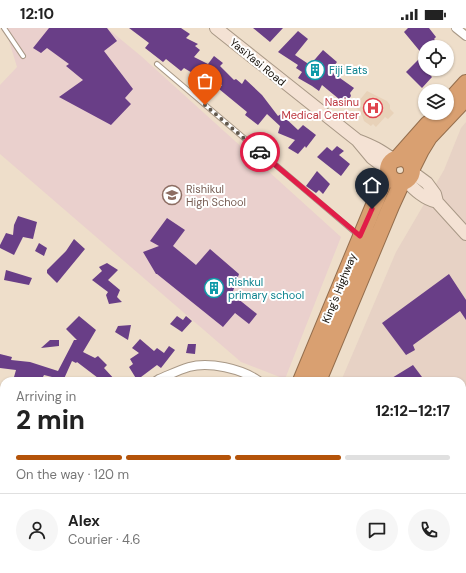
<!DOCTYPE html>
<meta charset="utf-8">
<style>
body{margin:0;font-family:"DM Sans",sans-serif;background:#f6f6f6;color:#222;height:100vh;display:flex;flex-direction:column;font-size:15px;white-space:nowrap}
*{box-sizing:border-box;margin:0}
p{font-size:13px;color:#767676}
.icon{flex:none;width:22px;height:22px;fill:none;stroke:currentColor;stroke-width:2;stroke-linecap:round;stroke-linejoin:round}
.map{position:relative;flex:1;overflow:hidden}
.drawer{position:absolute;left:0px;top:349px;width:466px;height:196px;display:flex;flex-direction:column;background:#fff;border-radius:12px 12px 0 0;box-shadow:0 1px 3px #0004}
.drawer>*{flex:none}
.fabs{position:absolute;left:418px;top:12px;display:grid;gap:8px}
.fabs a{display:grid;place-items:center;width:36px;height:36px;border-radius:50%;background:#fff;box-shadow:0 1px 3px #0004;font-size:20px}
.pin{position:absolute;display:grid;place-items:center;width:34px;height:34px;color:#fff;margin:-41px -17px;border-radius:50% 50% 50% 0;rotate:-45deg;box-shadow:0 0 4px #0007}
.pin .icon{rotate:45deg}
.courier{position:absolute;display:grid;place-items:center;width:40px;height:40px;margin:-20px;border:3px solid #e11d48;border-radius:50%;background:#fff;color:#222;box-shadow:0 1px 5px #0007}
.summary em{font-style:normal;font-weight:800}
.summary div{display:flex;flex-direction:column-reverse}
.summary{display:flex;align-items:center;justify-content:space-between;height:68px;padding:0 16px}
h1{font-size:26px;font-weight:800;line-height:30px}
.bar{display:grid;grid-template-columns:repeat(4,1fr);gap:6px 4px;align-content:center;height:48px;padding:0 16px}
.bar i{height:5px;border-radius:3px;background:#e0e0e0}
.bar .active{background:#b45309}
.bar p{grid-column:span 4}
.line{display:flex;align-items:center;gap:10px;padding:0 16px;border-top:1px solid #e0e0e0}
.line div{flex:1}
.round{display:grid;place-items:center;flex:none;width:42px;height:42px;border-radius:21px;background:#f6f6f6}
.status{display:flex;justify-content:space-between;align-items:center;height:28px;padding:0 20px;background:#fff;direction:ltr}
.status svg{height:11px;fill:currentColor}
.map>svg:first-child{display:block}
.commercial{fill:#e7d2c5}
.built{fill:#e8d2b9}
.education{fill:#ead0cd}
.building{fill:#693e87}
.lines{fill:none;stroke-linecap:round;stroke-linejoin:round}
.lane-casing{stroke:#a89886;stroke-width:6}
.street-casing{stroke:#a89886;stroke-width:10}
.secondary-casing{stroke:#a89886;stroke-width:14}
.highway-casing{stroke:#946e4d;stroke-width:18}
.path{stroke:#7e7466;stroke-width:1.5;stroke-dasharray:3 3;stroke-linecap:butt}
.lane{stroke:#fff;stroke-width:4}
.street{stroke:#fff;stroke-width:8}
.secondary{stroke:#f4e2d4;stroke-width:12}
.highway{stroke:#d9a071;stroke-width:16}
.done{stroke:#61584d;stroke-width:4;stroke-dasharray:0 7.2}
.route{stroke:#e11d48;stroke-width:5}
.labels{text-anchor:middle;stroke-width:4;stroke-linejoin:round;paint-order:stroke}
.street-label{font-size:11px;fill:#151009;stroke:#fff}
.culture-label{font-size:11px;fill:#0d838f;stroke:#fff;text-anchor:start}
.health-label{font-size:11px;fill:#be3a42;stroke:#fff;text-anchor:end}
.education-label{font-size:11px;fill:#785e54;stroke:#fff;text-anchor:start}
</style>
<div class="status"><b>12:10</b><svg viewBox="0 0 49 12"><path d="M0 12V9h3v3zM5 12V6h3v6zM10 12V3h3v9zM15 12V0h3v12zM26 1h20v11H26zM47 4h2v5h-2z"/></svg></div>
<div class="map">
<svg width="466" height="545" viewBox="0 0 466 545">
<rect width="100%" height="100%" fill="#eedeca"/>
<!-- commercial -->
<path class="commercial" d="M466,94v295l-4,3v-39h-121l55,-129 48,-82 17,-42z"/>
<!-- built -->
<path class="built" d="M367,63l20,10 3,4v4l4,4 -6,6 -3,-2 -9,10 -3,-3 -2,2 -7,-5 -2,-6 -7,-9z
M257,541h56l3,4h-61z
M362,541h91l3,4h-103z"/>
<!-- education -->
<path class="education" d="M5,0h102l34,28 200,181 -56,142 -44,-17 -241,-208v-69l17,-18z"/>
<!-- building -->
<path class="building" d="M49,0h58l10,13 -13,10 29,38 -8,9 6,6 -20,21 -52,-28 24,-17 -17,-14 3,-2 -22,-16 -6,5 -8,-5z
M129,0h52l9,6 -4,4 12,6 -3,2 5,4 -6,7 14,7 6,-8 9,7 -3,3 14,14 2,-1 6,5 3,-5 17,16 16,21 3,-2 17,16 5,-5 13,10 -10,13 -1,-2 -7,8 -10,-6 7,-8 -17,-7 2,-7 -13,-12 -9,11 -13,-10 2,-3 -28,-23 3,-4 -12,-6 -5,4 -7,-5 1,-1 -15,-9 -3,3 -15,-12 -3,3 -18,-14 4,-5z
M253,0h30l-13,14z
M408,0h21l7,9 -2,2 7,8h-16v22h12l-7,6 2,2 -10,11 -16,-16 17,-17 -19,-23z
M298,3l10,8 -13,16 15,10 13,-15 14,12 -7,9 24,17 -4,5 1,3 -6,8 -23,-19 -3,6 -7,-5 -14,-8 4,-6 -6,-4 2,-3 -20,-13z
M337,118l7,5 -5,4 11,9 -9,12 -24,-19 10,-10 5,4z
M317,143l13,13 -7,10 -4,-4 -3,3 -10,-7z
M18,188l19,6 -4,17 -10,-2 -9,18 -14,-7v-3l6,-12 7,2 1,-10z
M167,190l18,12 -12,16 23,19 14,-16 29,25 -7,20 25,20 -8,10 -14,-11 -12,14 -66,-53h-1l-13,-22 16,-6 -9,-5z
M74,211l11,10 -28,34 -10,-10v-3l19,-19z
M39,215l8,5 -3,8 -9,-5z
M107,235l11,7 -10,10 12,10 -3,7 5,5 -13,2 -3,-9 2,-3 -16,-12 10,-9 -3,-4z
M6,242l26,8 -3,7 -25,-5z
M449,246l17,26v20l-6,-9 -47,34 2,5 -9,5 -24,-32z
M79,288l17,14 -13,22 12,6 3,-2 9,9 -3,3 12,13h-14l-25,-19 -1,1 -4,-2 -9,20h-8l1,-3 -12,-3 -3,6h-25l1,-2 -3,-2 2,-7 -16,-2v-14l12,3 -1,3 19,2 28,9 13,-25 3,-6h3l-11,-11z
M177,288l6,4 3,-4 6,5 -10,11 -12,-8z
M131,297l-3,15 -13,-8 3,-6z
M140,311l14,12 3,-3 7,5 5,-7 6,4 -14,18 -4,-3 -20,15 -8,-13 4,-3 -3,-5 9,-6 -7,-5z
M50,312h9v6l-18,2z
M188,316h8l-1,10 -9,-1z
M413,337l12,16h-38z"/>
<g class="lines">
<defs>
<path id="lane" d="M4,0l19,28
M157,36l201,171"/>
<path id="street" d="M456,0l10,8
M156,353l3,-2c10,-4 20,-9 30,-12 20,-6 53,2 70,14"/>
<path id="secondary" d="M216,0l141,112 15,18 16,12
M357,112c16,6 23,10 37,20
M412,144l15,11 8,11 2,8 29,32
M406,153c9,9 18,18 31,21"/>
<path id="highway" d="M447,76l19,-21
M388 142a12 12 0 1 1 24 0a12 12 0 1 1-24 0Z
M397,131l31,-35
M412,140l9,-18 8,-13 37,-39
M301,353l83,-200 4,-8
M318,353l73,-175 11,-24
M230,545l2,-4
M243,545l1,-4"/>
</defs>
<!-- lane casing -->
<use href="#lane" class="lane-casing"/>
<!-- street casing -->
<use href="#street" class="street-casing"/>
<!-- secondary casing -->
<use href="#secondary" class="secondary-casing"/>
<!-- highway casing -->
<use href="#highway" class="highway-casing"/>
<!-- path -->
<path class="path" d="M462,534l4,6"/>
<!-- lane -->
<use href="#lane" class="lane"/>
<!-- street -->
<use href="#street" class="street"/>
<!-- secondary -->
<use href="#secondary" class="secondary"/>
<!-- highway -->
<use href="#highway" class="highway"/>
</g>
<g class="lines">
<!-- done -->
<path class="done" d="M205,77l55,47"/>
<!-- route -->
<path class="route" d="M260,124l100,84 12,-27"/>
</g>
<!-- icons -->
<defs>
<symbol id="building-ring" viewBox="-11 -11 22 22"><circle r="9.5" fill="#fff" stroke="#0f9aa8" stroke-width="1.5"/><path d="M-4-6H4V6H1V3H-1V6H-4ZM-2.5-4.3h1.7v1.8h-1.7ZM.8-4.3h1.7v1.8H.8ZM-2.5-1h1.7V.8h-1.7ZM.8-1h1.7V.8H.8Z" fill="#0f9aa8"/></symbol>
<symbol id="hospital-ring" viewBox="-11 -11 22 22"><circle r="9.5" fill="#fff" stroke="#e0444e" stroke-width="1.5"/><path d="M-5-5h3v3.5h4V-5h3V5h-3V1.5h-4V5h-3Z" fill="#e0444e"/></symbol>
<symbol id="school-ring" viewBox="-11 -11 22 22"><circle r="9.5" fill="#fff" stroke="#8d6e63" stroke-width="1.5"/><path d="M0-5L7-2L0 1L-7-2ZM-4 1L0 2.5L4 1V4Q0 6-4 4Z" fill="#8d6e63"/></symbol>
</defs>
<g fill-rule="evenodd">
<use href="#building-ring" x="304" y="31" width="22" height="22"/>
<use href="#hospital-ring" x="362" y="69" width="22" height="22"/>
<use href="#school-ring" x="161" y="156" width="22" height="22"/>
<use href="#building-ring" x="203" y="249" width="22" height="22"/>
</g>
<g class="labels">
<!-- street labels -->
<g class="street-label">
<text transform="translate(258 34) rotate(39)" y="4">YasiYasi Road</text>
<text transform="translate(339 260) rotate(-68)" y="4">King's Highway</text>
</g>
<!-- culture labels -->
<g class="culture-label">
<text x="329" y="46">Fiji Eats</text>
<text x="228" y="258">Rishkul<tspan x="228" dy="13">primary school</tspan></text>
</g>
<!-- health labels -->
<g class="health-label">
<text x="359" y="78">Nasinu<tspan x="359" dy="13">Medical Center</tspan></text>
</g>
<!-- education labels -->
<g class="education-label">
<text x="186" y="165">Rishikul<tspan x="186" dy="13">High School</tspan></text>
</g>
</g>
</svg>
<div class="fabs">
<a><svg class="icon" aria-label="locate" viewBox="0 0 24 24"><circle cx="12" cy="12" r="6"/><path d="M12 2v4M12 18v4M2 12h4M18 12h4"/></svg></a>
<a><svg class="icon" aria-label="layers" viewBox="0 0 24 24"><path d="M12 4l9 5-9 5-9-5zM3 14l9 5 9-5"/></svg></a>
</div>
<div class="pin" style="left:205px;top:77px;background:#ea580c"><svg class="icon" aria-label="bag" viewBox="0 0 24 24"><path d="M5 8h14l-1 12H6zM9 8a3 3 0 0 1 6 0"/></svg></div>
<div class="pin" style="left:372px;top:181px;background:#1f2937"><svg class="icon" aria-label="home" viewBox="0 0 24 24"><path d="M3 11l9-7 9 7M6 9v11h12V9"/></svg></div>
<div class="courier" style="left:260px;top:124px"><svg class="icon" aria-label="car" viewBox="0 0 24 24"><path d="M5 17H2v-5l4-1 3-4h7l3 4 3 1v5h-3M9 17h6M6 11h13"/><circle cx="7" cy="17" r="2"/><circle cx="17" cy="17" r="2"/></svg></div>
<section class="drawer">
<div class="summary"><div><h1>2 min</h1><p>Arriving in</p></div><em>12:12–12:17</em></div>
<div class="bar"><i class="active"></i><i class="active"></i><i class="active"></i><i></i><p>On the way · 120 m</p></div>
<div class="line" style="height:72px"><a class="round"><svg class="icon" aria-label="person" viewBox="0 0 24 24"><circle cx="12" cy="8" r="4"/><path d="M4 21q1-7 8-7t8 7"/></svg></a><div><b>Alex</b><p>Courier · 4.6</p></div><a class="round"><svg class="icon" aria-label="chat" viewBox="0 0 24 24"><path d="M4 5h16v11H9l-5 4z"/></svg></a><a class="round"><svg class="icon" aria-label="phone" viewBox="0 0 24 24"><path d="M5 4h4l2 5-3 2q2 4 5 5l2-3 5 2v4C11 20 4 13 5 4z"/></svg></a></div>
</section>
</div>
